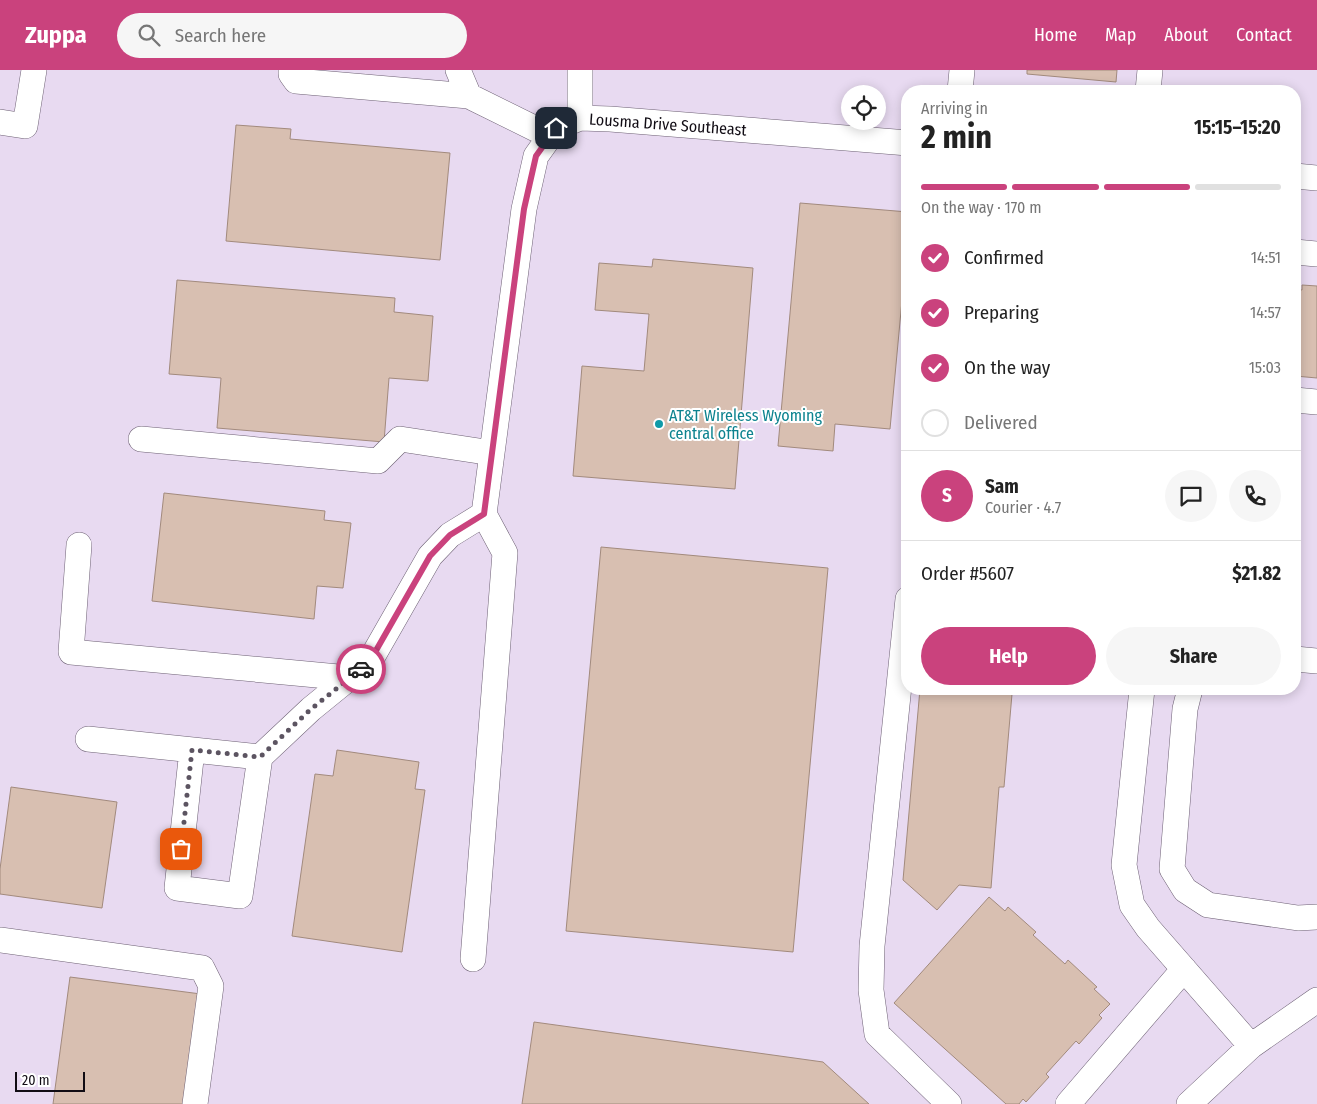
<!DOCTYPE html>
<meta charset="utf-8">
<style>
body{margin:0;font-family:"Fira Sans Condensed",sans-serif;background:#f6f6f6;color:#222;height:100vh;display:flex;flex-direction:column;font-size:19px;white-space:nowrap}
*{box-sizing:border-box;margin:0}
p{font-size:16px;color:#767676}
.icon{flex:none;width:28px;height:28px;fill:none;stroke:currentColor;stroke-width:2;stroke-linecap:round;stroke-linejoin:round}
.map{position:relative;flex:1;overflow:hidden}
.side{position:absolute;left:901px;top:15px;width:400px;height:610px;display:flex;flex-direction:column;background:#fff;border-radius:20px;box-shadow:0 2px 12px #0003}
.side>*{flex:none}
.tools{position:absolute;left:841px;top:15px;display:grid;gap:10px}
.tools a{display:grid;place-items:center;width:45px;height:45px;border-radius:50%;background:#fff;box-shadow:0 2px 12px #0003;font-size:25px}
.scale{position:absolute;left:15px;bottom:12px;width:70px;box-sizing:border-box;padding-left:5px;border:2px solid #110c14;border-top:0;font-size:14px;line-height:18px;white-space:nowrap;color:#110c14;-webkit-text-stroke:4px #fff;paint-order:stroke}
.pin{position:absolute;display:grid;place-items:center;width:42px;height:42px;color:#fff;margin:-21px;border-radius:10px;box-shadow:0 2px 8px #0006}
.courier{position:absolute;display:grid;place-items:center;width:50px;height:50px;margin:-25px;border:4px solid #ca427d;border-radius:50%;background:#fff;color:#222;box-shadow:0 1px 6px #0007}
.head em{font-style:normal;font-weight:700}
.head div{display:flex;flex-direction:column-reverse}
.head{display:flex;align-items:center;justify-content:space-between;height:85px;padding:0 20px}
h1{font-size:32px;font-weight:700;line-height:38px}
.bar{display:grid;grid-template-columns:repeat(4,1fr);gap:8px 5px;align-content:center;height:60px;padding:0 20px}
.bar i{height:6px;border-radius:4px;background:#e0e0e0}
.bar .active{background:#ca427d}
.bar p{grid-column:span 4}
.line{display:flex;align-items:center;gap:12px;padding:0 20px;border-top:1px solid #e0e0e0}
.line div{flex:1}
.round{display:grid;place-items:center;flex:none;width:52px;height:52px;border-radius:26px;background:#f6f6f6}
ol{padding:0 20px;list-style:none}
li{display:flex;align-items:center;gap:15px;height:55px}
li p{margin-inline-start:auto}
li .icon{padding:5px;border-radius:50%;background:#ca427d;color:#fff;stroke-width:4}
li:last-child{color:#767676}
li i{width:28px;height:28px;border:2px solid #e0e0e0;border-radius:50%}
.button{display:flex;gap:10px;margin-top:auto;padding:10px 20px}
.button a{flex:1;height:58px;border-radius:30px;background:#ca427d;color:#fff;font-size:20px;font-weight:700;line-height:58px;text-align:center}
.button a+a{background:#f6f6f6;color:#222}
header{display:flex;align-items:center;gap:30px;box-sizing:border-box;height:70px;padding:0 25px;background:#ca427d;color:#fff}
header strong{font-size:24px}
nav{display:flex;gap:28px;margin-inline-start:auto;font-size:18px}
.search{width:350px;height:45px;background:#f6f6f6;display:flex;align-items:center;gap:12px;box-sizing:border-box;padding:0 18px;border-radius:28px;color:#767676;font-size:19px}
.map>svg:first-child{display:block}
.building{fill:#d8bfb1;stroke:#a28a7d}
.lines{fill:none;stroke-linecap:round;stroke-linejoin:round}
.minor-casing{stroke:#6d6074;stroke-width:26}
.minor{stroke:#fff;stroke-width:25}
.done{stroke:#5c5461;stroke-width:5;stroke-dasharray:0 9}
.route{stroke:#ca427d;stroke-width:6}
.culture-dot{fill:#0f9aa8;stroke:#fff;stroke-width:2}
.labels{text-anchor:middle;stroke-width:4;stroke-linejoin:round;paint-order:stroke}
.street-label{font-size:16px;fill:#110c14;stroke:#fff}
.culture-label{font-size:16px;fill:#0d838f;stroke:#fff;text-anchor:start}
</style>
<header>
<strong>Zuppa</strong>
<div class="search"><svg class="icon" aria-label="search" viewBox="0 0 24 24"><circle cx="10" cy="10" r="6"/><path d="M15 15l6 6"/></svg>Search here</div>
<nav><a>Home</a><a>Map</a><a>About</a><a>Contact</a></nav>
</header>
<div class="map">
<svg width="1317" height="1034" viewBox="0 0 1317 1034">
<rect width="100%" height="100%" fill="#e8daf1"/>
<!-- building -->
<path class="building" d="M1027,0h90l-1,12 -89,-8z
M236,55l55,4 -1,10 160,14 -10,107 -214,-19z
M800,133l108,9v24l-18,193 -55,-5 -2,27 -55,-5z
M653,189l100,9 -18,221 -162,-13 9,-110 62,5 5,-57 -54,-4 4,-47 53,4z
M177,210l218,18 -1,14 39,4 -5,65 -39,-3 -5,64 -167,-14 4,-50 -52,-4z
M1302,215l15,1v92l-22,-2v-87l7,1z
M164,423l161,18 -1,9 27,3 -8,65 -26,-2 -3,33 -162,-18z
M601,477l227,21 -35,384 -227,-21z
M920,619h88v5h4l-8,93h-5l-8,101 -32,-3 -22,25 -34,-30z
M337,680l82,12 -4,27 10,1 -23,162 -110,-16 23,-162 18,2z
M11,717l106,15 -15,106 -102,-14v-25z
M989,827l16,14 3,-4 28,25 -3,3 32,29 3,-4 29,27 -3,2 16,15 -11,11 3,3 -23,26 -3,-3 -30,33 3,3 -23,25 -3,-3 -4,5h-13l-112,-101z
M70,907l131,17 -14,110h-134z
M534,952l289,40 46,42h-347z"/>
<g class="lines">
<defs>
<path id="minor" d="M291,0v4l5,7 173,15 81,40
M458,0l11,26
M580,0v48
M960,21l2,-21
M1148,21l2,-21
M0,52l25,4 9,-56
M1295,106l22,2
M1295,182l22,2
M1295,330l22,2
M141,369l237,22 22,-22 92,14
M484,444l40,-305 12,-53 20,-28 24,-10 30,1 298,24
M79,475l-8,107 278,26
M908,529l-36,347 -1,44 6,44 72,70
M1295,589l22,2
M1142,619l-18,176 8,40 16,23 103,118
M1190,619l-5,20 -13,160 13,21 23,15 90,13 19,-1
M88,669l172,18 51,-48 59,-48 60,-105 20,-21 34,-21
M192,680l-15,138 63,8 20,-139
M0,870l202,28 9,18 -16,118
M473,889l32,-406 -21,-39
M1068,1034l116,-135
M1189,1034l62,-58 66,-46"/>
</defs>
<!-- minor casing -->
<use href="#minor" class="minor-casing"/>
<!-- minor -->
<use href="#minor" class="minor"/>
</g>
<g class="lines">
<!-- done -->
<path class="done" d="M181,779l11,-99 68,7 51,-48 50,-40"/>
<!-- route -->
<path class="route" d="M361,599l9,-8 60,-105 20,-21 34,-21 40,-305 12,-53 20,-28"/>
</g>
<!-- markers -->
<circle class="culture-dot" cx="659" cy="354" r="5"/>
<g class="labels">
<!-- street labels -->
<g class="street-label">
<text transform="translate(668 54) rotate(4)" y="6">Lousma Drive Southeast</text>
</g>
<!-- culture labels -->
<g class="culture-label">
<text x="669" y="351">AT&amp;T Wireless Wyoming<tspan x="669" dy="18">central office</tspan></text>
</g>
</g>
</svg>
<div class="tools">
<a><svg class="icon" aria-label="locate" viewBox="0 0 24 24"><circle cx="12" cy="12" r="6"/><path d="M12 2v4M12 18v4M2 12h4M18 12h4"/></svg></a>
</div>
<div class="scale">20 m</div>
<div class="pin" style="left:181px;top:779px;background:#ea580c"><svg class="icon" aria-label="bag" viewBox="0 0 24 24"><path d="M5 8h14l-1 12H6zM9 8a3 3 0 0 1 6 0"/></svg></div>
<div class="pin" style="left:556px;top:58px;background:#1f2937"><svg class="icon" aria-label="home" viewBox="0 0 24 24"><path d="M3 11l9-7 9 7M6 9v11h12V9"/></svg></div>
<div class="courier" style="left:361px;top:599px"><svg class="icon" aria-label="car" viewBox="0 0 24 24"><path d="M5 17H2v-5l4-1 3-4h7l3 4 3 1v5h-3M9 17h6M6 11h13"/><circle cx="7" cy="17" r="2"/><circle cx="17" cy="17" r="2"/></svg></div>
<section class="side">
<div class="head"><div><h1>2 min</h1><p>Arriving in</p></div><em>15:15–15:20</em></div>
<div class="bar"><i class="active"></i><i class="active"></i><i class="active"></i><i></i><p>On the way · 170 m</p></div>
<ol>
<li><svg class="icon" aria-label="check" viewBox="0 0 24 24"><path d="M5 12l5 5 9-10"/></svg>Confirmed<p>14:51</p></li>
<li><svg class="icon" aria-label="check" viewBox="0 0 24 24"><path d="M5 12l5 5 9-10"/></svg>Preparing<p>14:57</p></li>
<li><svg class="icon" aria-label="check" viewBox="0 0 24 24"><path d="M5 12l5 5 9-10"/></svg>On the way<p>15:03</p></li>
<li><i></i>Delivered</li>
</ol>
<div class="line" style="height:90px"><b class="round" style="background:#ca427d;color:#fff">S</b><div><b>Sam</b><p>Courier · 4.7</p></div><a class="round"><svg class="icon" aria-label="chat" viewBox="0 0 24 24"><path d="M4 5h16v11H9l-5 4z"/></svg></a><a class="round"><svg class="icon" aria-label="phone" viewBox="0 0 24 24"><path d="M5 4h4l2 5-3 2q2 4 5 5l2-3 5 2v4C11 20 4 13 5 4z"/></svg></a></div>
<div class="line" style="height:65px"><div>Order #5607</div><b>$21.82</b></div>
<div class="button"><a>Help</a><a>Share</a></div>
</section>
</div>
